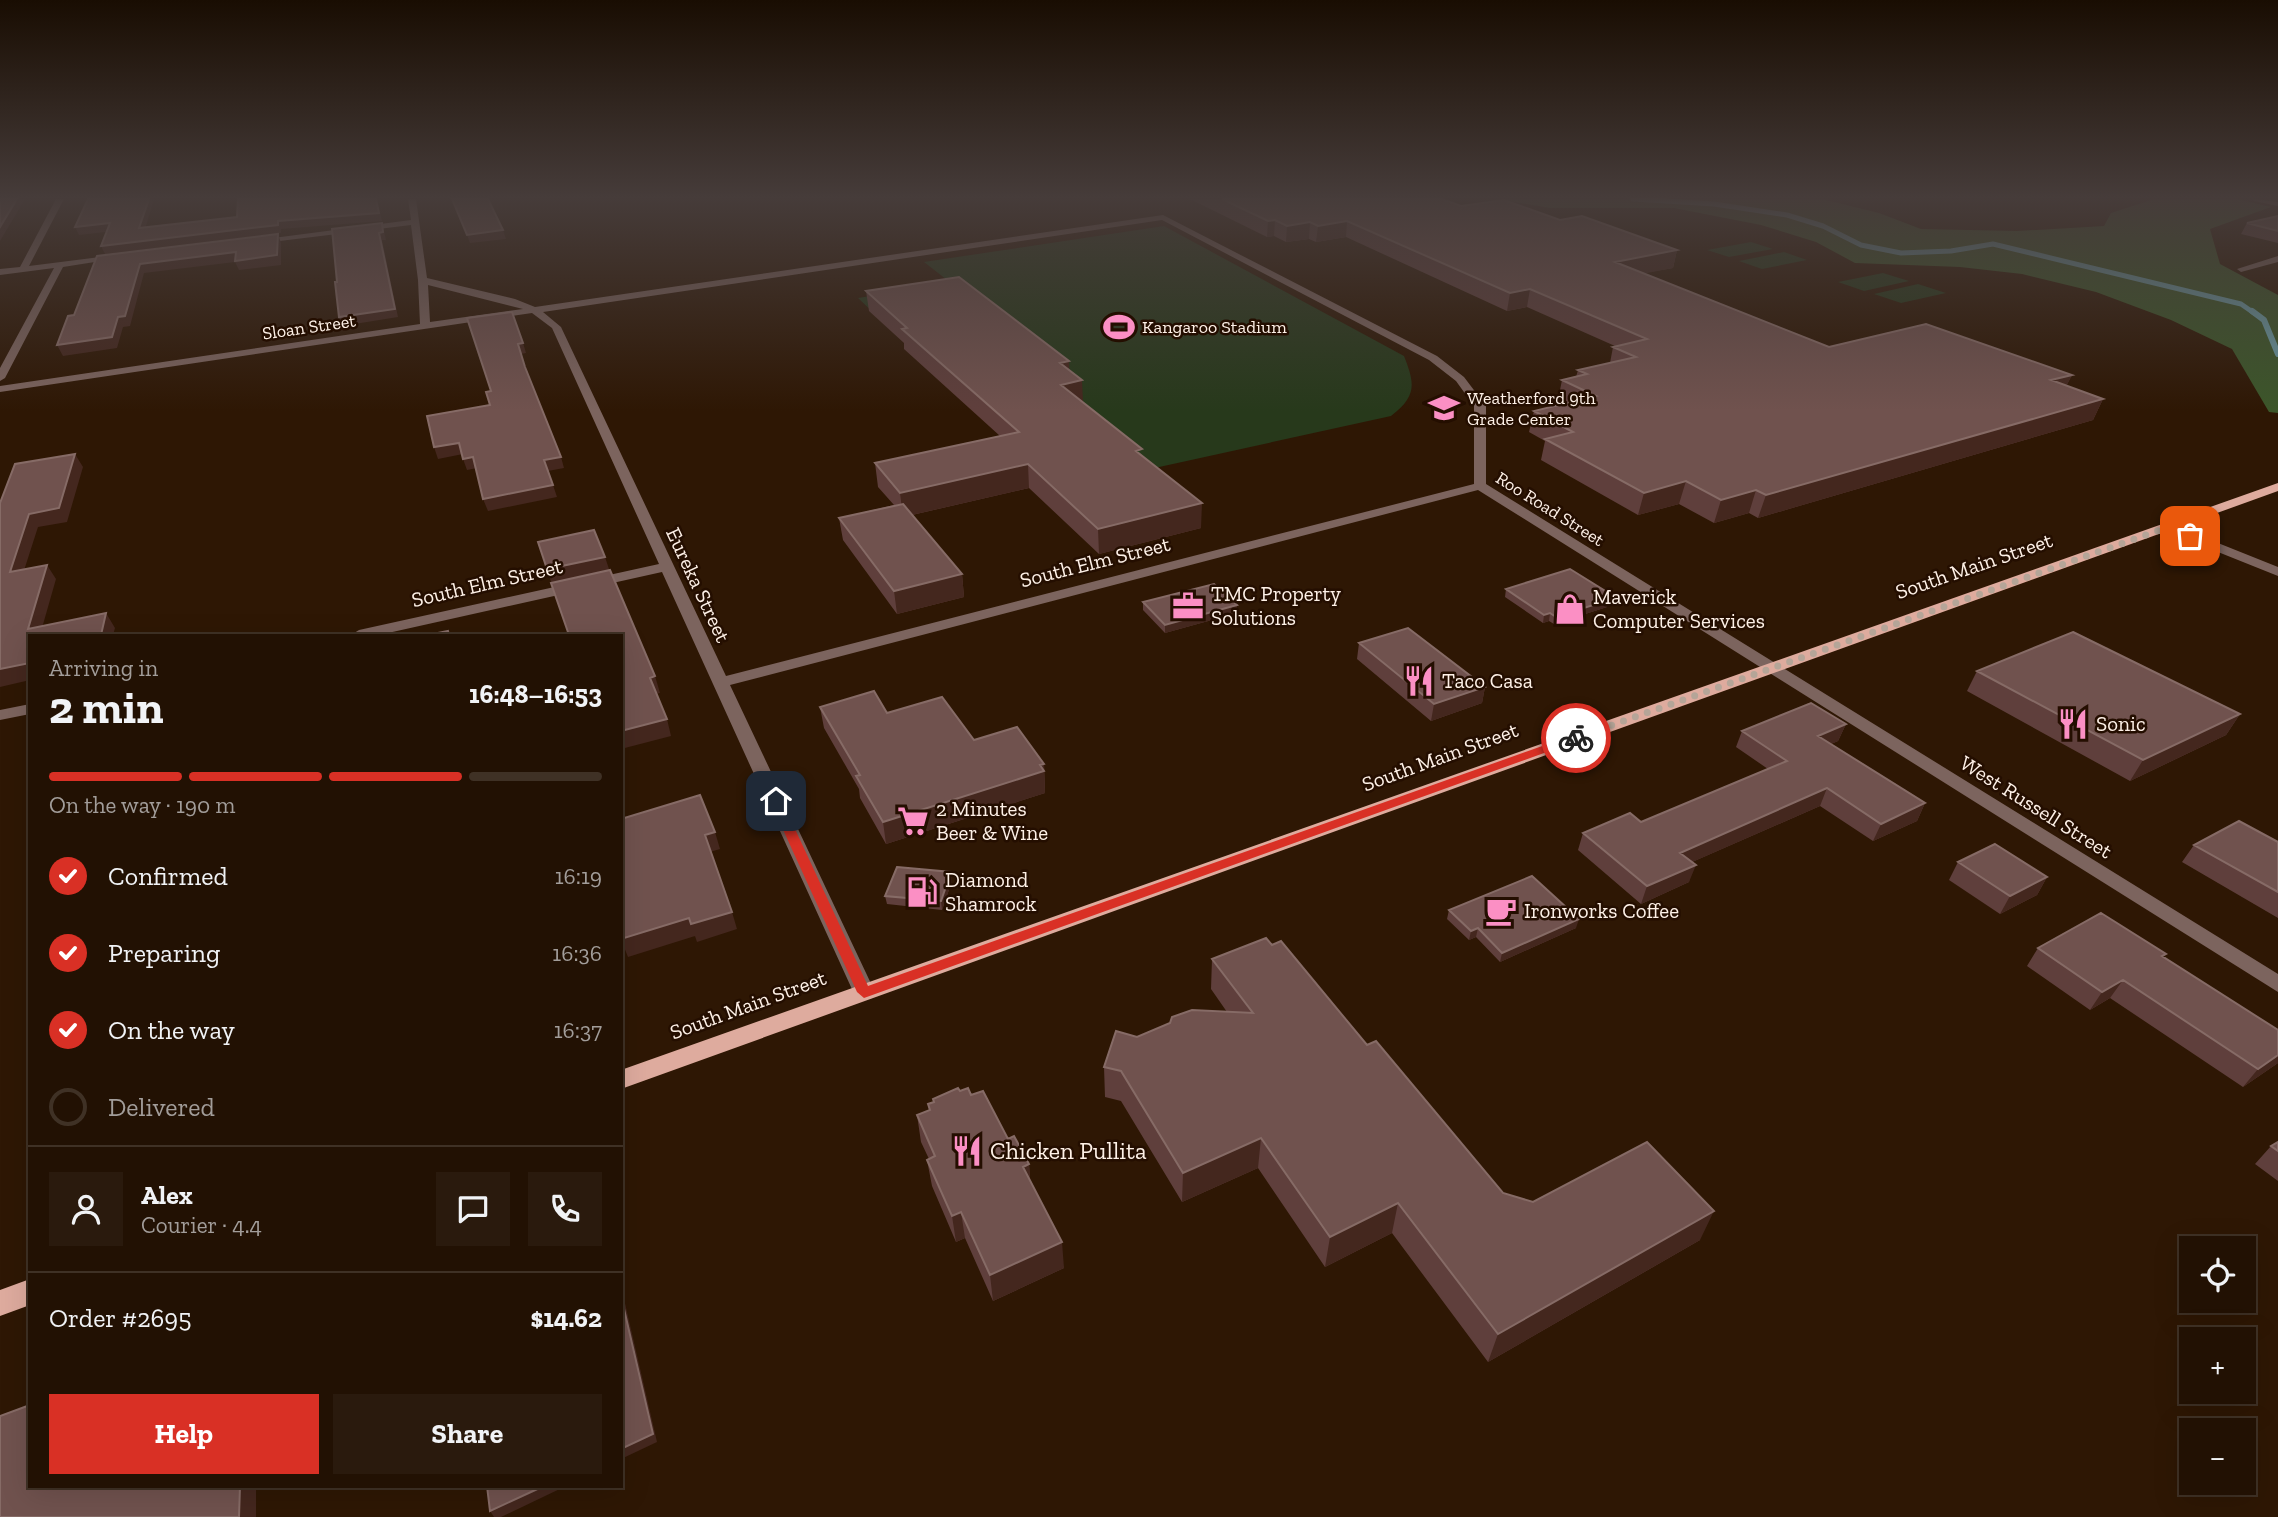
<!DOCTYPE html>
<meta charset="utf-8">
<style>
body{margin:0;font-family:"Zilla Slab",serif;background:#2a1a0d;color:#f1f3f6;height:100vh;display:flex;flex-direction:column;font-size:26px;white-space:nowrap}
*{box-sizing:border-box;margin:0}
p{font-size:23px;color:#a29d9a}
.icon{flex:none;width:38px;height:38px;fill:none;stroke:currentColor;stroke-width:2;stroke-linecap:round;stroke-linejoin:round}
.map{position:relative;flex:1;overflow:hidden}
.side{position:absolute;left:28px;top:634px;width:595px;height:854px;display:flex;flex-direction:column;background:#221103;border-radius:0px;box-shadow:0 7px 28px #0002,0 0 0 2px #3f3125}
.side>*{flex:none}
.fabs{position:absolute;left:2179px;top:1236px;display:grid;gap:14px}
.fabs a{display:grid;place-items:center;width:77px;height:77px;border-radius:0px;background:#221103;box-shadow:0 7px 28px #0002,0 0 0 2px #3f3125;font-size:35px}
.pin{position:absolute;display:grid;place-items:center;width:60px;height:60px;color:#fff;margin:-30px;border-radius:14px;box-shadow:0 4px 10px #0006}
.courier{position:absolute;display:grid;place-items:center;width:70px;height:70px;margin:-35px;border:5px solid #d93025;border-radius:50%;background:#fff;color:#222;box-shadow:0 2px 9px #0007}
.overview em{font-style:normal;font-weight:700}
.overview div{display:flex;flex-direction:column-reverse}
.overview{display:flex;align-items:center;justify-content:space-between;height:119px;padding:0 21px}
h1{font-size:46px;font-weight:700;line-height:52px}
.bar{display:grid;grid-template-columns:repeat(4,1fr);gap:10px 7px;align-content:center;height:84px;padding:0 21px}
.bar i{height:9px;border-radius:5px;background:#3f3125}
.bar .current{background:#d93025}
.bar p{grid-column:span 4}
.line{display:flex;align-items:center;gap:18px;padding:0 21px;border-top:2px solid #3f3125}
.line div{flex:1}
.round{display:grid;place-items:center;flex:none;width:74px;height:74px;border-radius:0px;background:#2a1a0d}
ol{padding:0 21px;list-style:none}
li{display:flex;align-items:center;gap:21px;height:77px}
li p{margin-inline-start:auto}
li .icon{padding:7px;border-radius:50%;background:#d93025;color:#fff;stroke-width:4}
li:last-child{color:#a29d9a}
li i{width:38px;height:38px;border:4px solid #3f3125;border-radius:50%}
.cta{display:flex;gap:14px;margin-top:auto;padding:14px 21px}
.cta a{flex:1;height:80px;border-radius:0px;background:#d93025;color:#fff;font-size:28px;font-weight:700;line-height:80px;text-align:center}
.cta a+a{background:#2a1a0d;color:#f1f3f6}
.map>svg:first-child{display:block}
.green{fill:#27391b}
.forest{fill:#3c562a}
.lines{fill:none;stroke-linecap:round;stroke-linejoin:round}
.stream-far1{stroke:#6998a0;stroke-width:5}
.stream{stroke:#6998a0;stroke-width:6}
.minor{fill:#7c645e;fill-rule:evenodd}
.major{fill:#deab9e;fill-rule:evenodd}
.wall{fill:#5f3f3c}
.shaded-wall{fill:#44271e}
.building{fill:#70524e;stroke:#866b66;stroke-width:2}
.route{fill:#d93025}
.done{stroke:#b5a598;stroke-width:7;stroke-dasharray:0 12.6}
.labels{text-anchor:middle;stroke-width:5;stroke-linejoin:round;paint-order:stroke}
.far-street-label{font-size:18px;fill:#fef1e7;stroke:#240e00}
.far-poi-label{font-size:18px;fill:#fef1e7;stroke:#240e00;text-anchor:start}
.street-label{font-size:21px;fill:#fef1e7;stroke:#240e00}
.poi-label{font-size:21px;fill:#fef1e7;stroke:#240e00;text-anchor:start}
.near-poi-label{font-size:24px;fill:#fef1e7;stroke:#240e00;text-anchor:start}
</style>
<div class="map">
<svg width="2278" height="1517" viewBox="0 0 2278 1517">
<rect width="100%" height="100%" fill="#2e1704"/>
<!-- green -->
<path class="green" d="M1164,226l240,130c11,28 13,40 -13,60l-250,55 -128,-25 -155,-148 93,-15 -27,-21z
M1751,242l22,7 -44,8 -22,-7z
M1784,252l23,8 -45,9 -23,-8z
M1883,273l26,8 -45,10 -26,-9z
M1918,284l28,9 -45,10 -27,-9z"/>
<!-- forest -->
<path class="forest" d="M1497,199h325l57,14 42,16 96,2 87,-5 7,-13 43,-14h83l34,8 -61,22 10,35 58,31v118l-9,-1 -37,-63 -61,-29 -75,-28 -74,-18 -62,-7 -105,-4 -39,-21 -55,-17 -87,-17h-124z"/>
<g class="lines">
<!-- stream-far1 -->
<path class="stream-far1" d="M1633,199l81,5 73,11 36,11 38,19 40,8 50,-2 42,-7 248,60 13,9"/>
<!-- stream -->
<path class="stream" d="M2252,311l12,9 14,34"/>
<!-- minor -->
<path class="minor" d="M56,199h8l-35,67 87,-11 4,3 -57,9 -58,111 -5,3v-13l54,-100 -54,7v-6l20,-2z
M408,199h8l11,79 88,21 20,8 628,-92 274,141 27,21 22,29v78l792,490v18l-800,-502 -748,195 145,307 -3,6 -8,2 -8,-2 -194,-426 -283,63h-28l8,-5 300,-66 -107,-236 -20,-15 -532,79v-6l420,-62 -2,-44 -7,-55 -156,19 -4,-3 160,-21zM1162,220l267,140 27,21 18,25v78l-748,192 -165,-349 -18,-15zM428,285l95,24 -93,13z
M2253,199l25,3v4l-24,-5z
M2278,256v6l-37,10 -4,-3z
M2168,523l110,44v9l-115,-46v-6z
M30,704v10l-30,6v-10z"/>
<!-- major -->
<path class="major" d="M2278,483v8l-1657,598v-19z
M30,1279v26l-30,11v-26z"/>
</g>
<!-- wall -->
<path class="wall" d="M1190,199h252l19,7 99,14 117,30 -4,18 -30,5 186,74 243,28 -6,11 37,13 -10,21 -335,98 -9,-5 -35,10 -35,-19 -41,11 -97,-55 4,-19 -16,-9 5,-21 30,-7 -6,-4 4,-20 14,-3 2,-7 32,-7 3,-16 2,-1 -88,-39 -20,4 -161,-74 -30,5 -7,-3 -23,3 -12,-6 -7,1z
M2278,216v27l-37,-9 6,-11z
M866,291l204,80 13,31 59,54 59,72 -102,26 -70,-66 -117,27 50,59 2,23 -67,17 -54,-74 -4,-22 55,-13 -16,-18 -3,-24 125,-27 -96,-87v-6l-35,-32z
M1506,589l104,5 -3,13 -53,17 -5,-3 -6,2 -38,-26z
M1143,602l94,3v8l-72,20 -22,-23z
M1359,643l126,44 -3,16 -51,18 -74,-62z
M1977,671l263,43 -14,21 -96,46 -163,-90z
M820,707l67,6 87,27 70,24 1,29 -159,51 -26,-46 -1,-9 -35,-61z
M1846,724l-8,17 -7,3 94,59 -8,18 -44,20 -53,-35 -128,56 -3,20 -48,22 -63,-54 5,-17 58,-11 127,-53 -32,-22 6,-16z
M2278,842v76l-96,-56 12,-17z
M1958,862l89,15 -10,18 -37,19 -51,-34z
M951,872l1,9 -10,29 -55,-6 -2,-8z
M1449,910l127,18 -76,34 -24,-25 -7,3 -22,-21z
M2038,948l128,6 -3,3 115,106 -35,24 -133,-89 -20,12 -63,-44z
M1212,959l155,86 136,148 30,9 167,38 -212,122 -96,-129 -67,34 -67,-99 -76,34 -61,-101 -16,-4 -1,-30 33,-30 90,-25 -16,-23z
M960,1091l11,4 58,69 1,16 34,88 -71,33 -28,-63 -9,4 -24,-56 -5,-26 2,-1 -8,-17 -4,-27 12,-4 -1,-7 5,-2v-3z
M2278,1142v39l-23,-17 16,-18z"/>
<!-- shaded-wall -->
<path class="shaded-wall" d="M17,199h8l-25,42v-14z
M149,199h5l-11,37 -4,-8z
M376,199h1l5,22 -101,8v4l-176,21 -4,-8 177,-25z
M1275,220l-1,16 -7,1 1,-16z
M1347,221l-1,16 -30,5 2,-16z
M1310,222l-1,17 -23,3 1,-16z
M110,223l4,8 -35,4 -4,-8z
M382,223l4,17h-4l16,77 -56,9 -3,-9 40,-84z
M503,230l3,9 -36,4 -3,-8z
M278,234l3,9v22l-42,5 -4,-8 -91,11 -14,53 -7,1 -6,21 -54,8 -6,-11 61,-28 22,-53z
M1677,250l-4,18 -62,12 4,-18z
M1530,289l-3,18 -20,4 3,-18z
M523,343l3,10 -5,1 -3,-10z
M1069,361l1,22 -10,-20z
M2072,375l-10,20 -11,-15z
M1082,380l1,22 -22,-17z
M2103,399l-10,21 -335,98 8,-23z
M459,443l4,11 -25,5 -4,-12z
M75,454l8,13 -16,55 -29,5 -19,59 -9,-14 19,-58z
M473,457l4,11 -10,2 -4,-11z
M561,457l3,11 -16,3 -4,-11z
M1028,464l1,24 -126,29 -3,-24z
M1686,481l-7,23 -41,11 6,-22z
M553,485l4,12 -69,14 -5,-12z
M1756,490l-7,23 -35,10 7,-23z
M1202,503l-1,25 -102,26 -1,-25z
M605,557l5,15 -58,13 -5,-16z
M47,565l9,14 -16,56 -12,-6z
M962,574l2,23 -67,17 -3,-23z
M1610,594l-3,13 -53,17 2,-7z
M1237,605v8l-72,20v-8z
M106,613l9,15 -2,7h-12z
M1550,613l-1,8 -6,2 1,-8z
M30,663v17l-30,7v-18z
M655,676l5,17 -5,1 -5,-16z
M1485,687l-3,16 -51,18 3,-17z
M2240,714l-14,21 -96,46 13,-21z
M667,719l4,17 -50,13v-18z
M1846,724l-8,17 -27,12 7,-17z
M1044,764l1,29 -159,51 -3,-22z
M1827,788l-7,18 -146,64 6,-17z
M1925,803l-8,18 -44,20 8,-17z
M715,832l5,17 -10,3 -5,-17z
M1696,865l-7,17 -48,22 6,-18z
M951,872l1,9 -10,29 -1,-9z
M2047,877l-10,18 -37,19 10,-18z
M732,912l5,17 -40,13 -6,-18z
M689,918l6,18 -67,21 -4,-10 -3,1v-12z
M1579,919l-3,9 -76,34 2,-9z
M1478,928l-2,9 -7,3 2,-9z
M2123,980l-13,18 -20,12 12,-18z
M2278,1055v8l-35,24 15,-18z
M1261,1138l-3,30 -76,34 1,-29z
M1029,1164l2,27 -8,-24z
M1398,1203l-6,30 -67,34 5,-30z
M1714,1211l-14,29 -212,122 10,-28z
M961,1212l4,26 -9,4 -4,-26z
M1062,1242l2,26 -71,33 -3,-26z
M621,1286l36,156 -36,17z
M240,1486h16v31h-17z
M544,1486h22l-65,31h-7l-4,-6z"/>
<!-- building -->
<path class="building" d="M0,199h17l-17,28z
M88,199h61l-10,29 98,-11 1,-18h138l3,14 -101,8v4l-177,21 9,-23 -35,4z
M452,199h36l15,31 -36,5z
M1222,199h220l19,7 43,-6 56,20 22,-4 95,34 -62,12 214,85 97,-23 146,51 -21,5 52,19 -337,96 -10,-5 -35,10 -35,-19 -42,12 -99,-54 28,-7 -39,-21 62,-15 -34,-16 25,-6 -9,-4 58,-13 -23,-10 34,-8 -117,-50 -20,4 -163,-72 -29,5 -8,-4 -23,4 -12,-6 -7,1z
M2278,216v15l-31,-8z
M382,223l1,9 -4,1 16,76 -56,8 -4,-35h2l-5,-53z
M278,234l-1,21 -42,6 1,-9 -96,12 -15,52 -7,1 -6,20 -55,8 11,-29 6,-1 23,-59z
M959,277l110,84 -9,2 22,17 -21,5 81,64 -6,2 66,52 -104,26 -70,-65 -128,29 -25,-30 144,-31 -117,-103 5,-1 -41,-37z
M512,312l11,31 -5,1 7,23 36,90 -17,3 9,25 -70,14 -10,-42 -10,2 -4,-16 -25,4 -7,-31 63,-11 -4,-13 5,-1 -24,-73z
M75,454l-16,54 -30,6 -19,58 37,-7 -19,64 78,-16 -5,22h-71v28l-30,6v-166l15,-39z
M903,504l59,70 -68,17 -55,-73z
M594,530l11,27 -58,12 -9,-27z
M1570,569l40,25 -7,2 6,4 -53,17 -6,-4 -6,2 -38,-26z
M610,570l45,106 -5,2 17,41 -46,12v-96h-52l-18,-52z
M1214,584l23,21 -72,20 -22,-23z
M1408,628l77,59 -51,17 -75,-61z
M448,631l1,4h-21z
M2073,632l167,82 -97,46 -166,-89z
M874,691l13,22 55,-16 32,43 43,-13 27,37 -4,1 4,6 -161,51 -27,-46 4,-1 -40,-68z
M1811,703l35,21 -28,12 107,67 -44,21 -54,-36 -147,65 16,12 -49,21 -64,-53 47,-20 11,9 146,-61 -45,-30z
M700,795l15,37 -10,3 27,77 -41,12 -2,-6 -68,21v-120z
M2239,821l39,21v50l-84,-47z
M1995,844l52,33 -37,19 -52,-34z
M897,867l54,5 -10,29 -56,-5z
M1532,876l47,43 -77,34 -24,-25 -7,3 -22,-21z
M2101,913l65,41 -4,2 116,74v25l-20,14 -135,-89 -21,12 -64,-44z
M1266,938l6,7 9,-4 86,104 9,-4 127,152 30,9 114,-60 67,69 -216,123 -100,-131 -68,34 -69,-99 -78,35 -62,-102 -17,-4 12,-36 21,6 33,-14 2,-6 20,-7 61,3 -41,-54z
M958,1088l2,3 8,-3 3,7 12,-4 25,48 6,-3 15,28 -6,3 39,75 -72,33 -29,-63 -9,4 -25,-56 8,-4 -18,-41 13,-5 -2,-6 6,-2 -1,-3z
M2278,1142v9l-7,-5z
M621,1296l32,138 -32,15z
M30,1405v81h210l-1,31h-239v-101z
M487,1486h57l-54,25z"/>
<!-- sky -->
<linearGradient id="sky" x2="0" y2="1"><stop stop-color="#190d02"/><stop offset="0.48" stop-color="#463c3a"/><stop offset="1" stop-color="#463c3a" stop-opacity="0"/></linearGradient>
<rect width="2278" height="411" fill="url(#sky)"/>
<!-- route -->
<path class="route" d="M1576,734l6,4 -2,2 -716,258 -7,-6 -87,-191 6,-3 6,3 86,185z"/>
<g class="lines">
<!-- done -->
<path class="done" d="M1576,738l592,-211 22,9"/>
</g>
<!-- icons -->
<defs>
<symbol id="stadium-bare" viewBox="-9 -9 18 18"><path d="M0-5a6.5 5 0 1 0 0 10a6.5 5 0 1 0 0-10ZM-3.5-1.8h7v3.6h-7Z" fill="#fb8fc4" stroke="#240e00" stroke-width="2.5" paint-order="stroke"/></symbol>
<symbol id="school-bare" viewBox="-9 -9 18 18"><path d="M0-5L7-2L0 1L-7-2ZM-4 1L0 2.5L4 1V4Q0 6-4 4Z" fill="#fb8fc4" stroke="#240e00" stroke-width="2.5" paint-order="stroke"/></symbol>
<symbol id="office-bare" viewBox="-9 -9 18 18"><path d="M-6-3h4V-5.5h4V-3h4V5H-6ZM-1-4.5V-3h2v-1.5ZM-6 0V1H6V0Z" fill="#fb8fc4" stroke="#240e00" stroke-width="2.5" paint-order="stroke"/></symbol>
<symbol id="shop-bare" viewBox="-9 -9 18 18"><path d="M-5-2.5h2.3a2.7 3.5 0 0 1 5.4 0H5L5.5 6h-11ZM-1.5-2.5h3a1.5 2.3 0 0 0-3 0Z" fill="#fb8fc4" stroke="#240e00" stroke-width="2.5" paint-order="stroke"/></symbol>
<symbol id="restaurant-bare" viewBox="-9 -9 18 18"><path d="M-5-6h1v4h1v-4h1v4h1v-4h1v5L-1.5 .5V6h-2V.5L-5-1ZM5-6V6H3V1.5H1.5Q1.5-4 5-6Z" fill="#fb8fc4" stroke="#240e00" stroke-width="2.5" paint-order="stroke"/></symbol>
<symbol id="supermarket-bare" viewBox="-9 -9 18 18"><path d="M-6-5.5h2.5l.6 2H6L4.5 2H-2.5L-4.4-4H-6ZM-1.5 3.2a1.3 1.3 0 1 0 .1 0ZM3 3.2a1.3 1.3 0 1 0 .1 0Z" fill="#fb8fc4" stroke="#240e00" stroke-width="2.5" paint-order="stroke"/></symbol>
<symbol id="fuel-bare" viewBox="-9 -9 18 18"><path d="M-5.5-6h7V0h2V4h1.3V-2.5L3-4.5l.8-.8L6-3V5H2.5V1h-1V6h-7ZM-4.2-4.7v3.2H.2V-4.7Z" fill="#fb8fc4" stroke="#240e00" stroke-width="2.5" paint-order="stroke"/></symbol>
<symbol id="cafe-bare" viewBox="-9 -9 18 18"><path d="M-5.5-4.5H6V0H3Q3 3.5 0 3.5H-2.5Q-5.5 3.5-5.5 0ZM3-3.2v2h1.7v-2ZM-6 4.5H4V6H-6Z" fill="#fb8fc4" stroke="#240e00" stroke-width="2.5" paint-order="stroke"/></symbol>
</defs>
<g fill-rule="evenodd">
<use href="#stadium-bare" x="1097" y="305" width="44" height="44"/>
<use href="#school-bare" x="1422" y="386" width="44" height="44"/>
<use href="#office-bare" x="1166" y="584" width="44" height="44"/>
<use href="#shop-bare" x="1548" y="587" width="44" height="44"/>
<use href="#restaurant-bare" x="1397" y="659" width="44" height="44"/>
<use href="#restaurant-bare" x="2051" y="702" width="44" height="44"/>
<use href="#supermarket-bare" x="891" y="799" width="44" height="44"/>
<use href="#fuel-bare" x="900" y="870" width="44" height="44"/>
<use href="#cafe-bare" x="1479" y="889" width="44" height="44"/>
<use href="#restaurant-bare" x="945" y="1129" width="44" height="44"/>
</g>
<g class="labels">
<!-- far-street labels -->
<g class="far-street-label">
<text transform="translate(309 327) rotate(-8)" y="6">Sloan Street</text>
<text transform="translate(1550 509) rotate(32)" y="6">Roo Road Street</text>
</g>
<!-- far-poi labels -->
<g class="far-poi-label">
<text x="1142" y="333">Kangaroo Stadium</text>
<text x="1467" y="404">Weatherford 9th<tspan x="1467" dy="21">Grade Center</tspan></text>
</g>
<!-- street labels -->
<g class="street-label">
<text transform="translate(1095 562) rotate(-14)" y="7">South Elm Street</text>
<text transform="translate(1974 566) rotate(-19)" y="7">South Main Street</text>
<text transform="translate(487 583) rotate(-13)" y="7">South Elm Street</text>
<text transform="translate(698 585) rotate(65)" y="7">Eureka Street</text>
<text transform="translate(1440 757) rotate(-20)" y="7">South Main Street</text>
<text transform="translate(2036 807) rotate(32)" y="7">West Russell Street</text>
<text transform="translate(748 1005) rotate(-20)" y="7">South Main Street</text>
</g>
<!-- poi labels -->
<g class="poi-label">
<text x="1211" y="601">TMC Property<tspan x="1211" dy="24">Solutions</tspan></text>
<text x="1593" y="604">Maverick<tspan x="1593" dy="24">Computer Services</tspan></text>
<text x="1442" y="688">Taco Casa</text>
<text x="2096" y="731">Sonic</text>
<text x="936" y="816">2 Minutes<tspan x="936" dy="24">Beer &amp; Wine</tspan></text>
<text x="945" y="887">Diamond<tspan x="945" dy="24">Shamrock</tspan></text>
<text x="1524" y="918">Ironworks Coffee</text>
</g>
<!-- near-poi labels -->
<g class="near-poi-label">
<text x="990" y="1159">Chicken Pullita</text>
</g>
</g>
</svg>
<div class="fabs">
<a><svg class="icon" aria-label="locate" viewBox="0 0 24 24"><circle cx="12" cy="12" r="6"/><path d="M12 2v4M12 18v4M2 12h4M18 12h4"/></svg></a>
<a>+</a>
<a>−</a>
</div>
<div class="pin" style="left:2190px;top:536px;background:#ea580c"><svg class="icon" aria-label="bag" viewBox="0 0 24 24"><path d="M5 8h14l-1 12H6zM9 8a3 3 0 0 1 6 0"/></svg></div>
<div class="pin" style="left:776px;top:801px;background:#1f2937"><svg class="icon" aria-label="home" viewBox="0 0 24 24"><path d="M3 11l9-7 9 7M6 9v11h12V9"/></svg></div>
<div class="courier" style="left:1576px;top:738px"><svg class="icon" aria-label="bike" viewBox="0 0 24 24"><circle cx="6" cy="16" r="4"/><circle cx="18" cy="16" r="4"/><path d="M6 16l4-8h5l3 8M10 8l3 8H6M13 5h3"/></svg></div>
<section class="side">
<div class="overview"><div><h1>2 min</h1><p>Arriving in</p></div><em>16:48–16:53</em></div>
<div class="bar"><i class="current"></i><i class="current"></i><i class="current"></i><i></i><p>On the way · 190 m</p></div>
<ol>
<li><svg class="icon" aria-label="check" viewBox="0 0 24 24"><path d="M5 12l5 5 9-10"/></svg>Confirmed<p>16:19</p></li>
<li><svg class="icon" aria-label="check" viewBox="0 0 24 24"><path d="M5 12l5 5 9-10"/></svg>Preparing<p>16:36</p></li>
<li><svg class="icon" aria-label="check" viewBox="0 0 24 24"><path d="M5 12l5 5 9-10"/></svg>On the way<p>16:37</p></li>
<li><i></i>Delivered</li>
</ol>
<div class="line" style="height:126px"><a class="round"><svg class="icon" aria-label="person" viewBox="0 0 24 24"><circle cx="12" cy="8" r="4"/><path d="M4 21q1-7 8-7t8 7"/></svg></a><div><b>Alex</b><p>Courier · 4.4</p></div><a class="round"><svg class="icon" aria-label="chat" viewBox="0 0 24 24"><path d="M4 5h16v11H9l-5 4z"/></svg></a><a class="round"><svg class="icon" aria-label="phone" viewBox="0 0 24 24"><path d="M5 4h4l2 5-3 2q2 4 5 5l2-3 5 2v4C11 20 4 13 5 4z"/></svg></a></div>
<div class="line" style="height:91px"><div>Order #2695</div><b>$14.62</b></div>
<div class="cta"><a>Help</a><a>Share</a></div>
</section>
</div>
